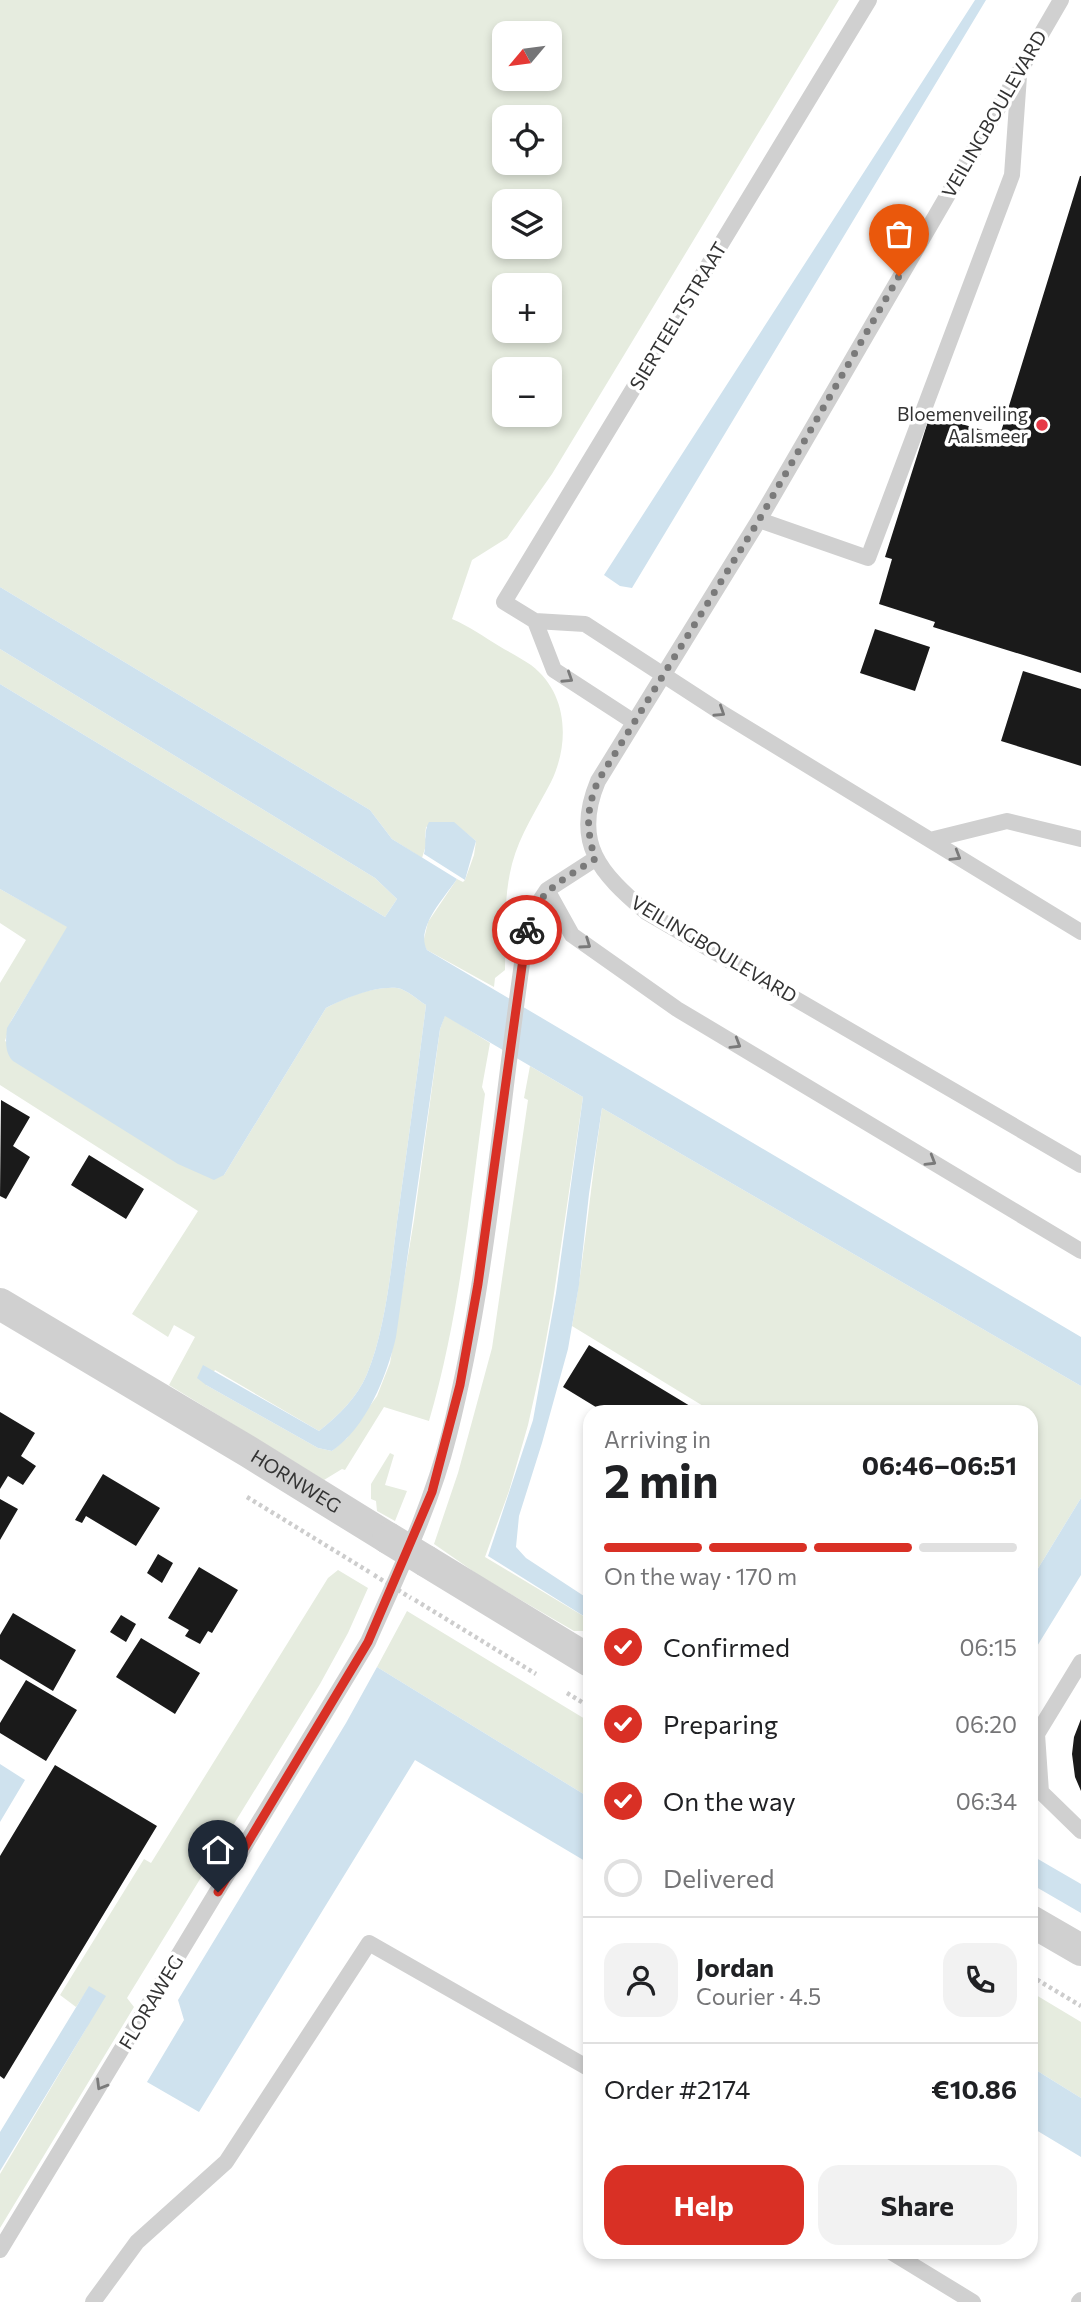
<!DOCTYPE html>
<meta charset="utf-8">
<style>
body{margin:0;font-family:Commissioner,sans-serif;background:#f2f2f2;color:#202124;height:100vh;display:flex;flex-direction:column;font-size:26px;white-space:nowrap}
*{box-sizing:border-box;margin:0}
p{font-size:23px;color:#757577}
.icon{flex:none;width:38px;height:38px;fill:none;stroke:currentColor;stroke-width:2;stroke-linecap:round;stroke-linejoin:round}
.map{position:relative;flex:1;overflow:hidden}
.drawer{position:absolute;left:583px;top:1405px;width:455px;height:854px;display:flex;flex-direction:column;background:#fff;border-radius:21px;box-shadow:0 4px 10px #0003}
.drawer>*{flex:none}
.needle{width:46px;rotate:241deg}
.tools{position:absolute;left:492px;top:21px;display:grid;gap:14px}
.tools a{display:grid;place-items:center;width:70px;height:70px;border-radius:14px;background:#fff;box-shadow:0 4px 10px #0003;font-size:35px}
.pin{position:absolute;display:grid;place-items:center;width:60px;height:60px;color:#fff;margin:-72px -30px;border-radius:50% 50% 50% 0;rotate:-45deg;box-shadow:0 0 7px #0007}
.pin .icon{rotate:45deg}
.courier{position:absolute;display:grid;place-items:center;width:70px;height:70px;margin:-35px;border:5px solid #d93025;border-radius:50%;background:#fff;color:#222;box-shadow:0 2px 9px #0007}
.head em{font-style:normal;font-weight:700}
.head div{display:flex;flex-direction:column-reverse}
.head{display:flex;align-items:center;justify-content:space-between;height:119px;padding:0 21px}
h1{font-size:46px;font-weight:700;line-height:52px}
.bar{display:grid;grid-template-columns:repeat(4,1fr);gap:10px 7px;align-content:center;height:84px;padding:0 21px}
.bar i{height:9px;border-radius:5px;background:#e0e0e0}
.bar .active{background:#d93025}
.bar p{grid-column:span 4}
.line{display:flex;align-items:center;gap:18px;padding:0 21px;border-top:2px solid #e0e0e0}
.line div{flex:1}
.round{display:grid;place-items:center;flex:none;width:74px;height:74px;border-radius:21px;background:#f2f2f2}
ol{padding:0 21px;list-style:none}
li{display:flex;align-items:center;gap:21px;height:77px}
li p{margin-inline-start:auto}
li .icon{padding:7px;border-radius:50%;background:#d93025;color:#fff;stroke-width:4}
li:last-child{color:#757577}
li i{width:38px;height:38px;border:4px solid #e0e0e0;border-radius:50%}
.primary-button{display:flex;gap:14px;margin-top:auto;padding:14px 21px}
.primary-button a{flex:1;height:80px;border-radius:21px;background:#d93025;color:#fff;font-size:28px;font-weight:700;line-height:80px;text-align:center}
.primary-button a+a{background:#f2f2f2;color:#202124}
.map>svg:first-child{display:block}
.green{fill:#e6ecdf;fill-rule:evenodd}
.water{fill:#cfe2ee}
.building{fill:#1a1a1a}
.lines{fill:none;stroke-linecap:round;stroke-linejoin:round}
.path{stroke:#cdcdcd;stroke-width:4.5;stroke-dasharray:3.5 3.5;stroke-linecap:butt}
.service{stroke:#d0d0d0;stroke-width:16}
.minor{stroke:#d0d0d0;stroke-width:32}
.path-bridge{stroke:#cdcdcd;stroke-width:4.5;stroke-dasharray:3.5 3.5;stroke-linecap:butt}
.minor-bridge{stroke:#d0d0d0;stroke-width:32}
.oneway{stroke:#7a7a7a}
.done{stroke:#7a7a7a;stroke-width:7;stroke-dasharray:0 12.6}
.route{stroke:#d93025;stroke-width:9}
.poi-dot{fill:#e63946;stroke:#fff;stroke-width:2.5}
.labels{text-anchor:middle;stroke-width:7;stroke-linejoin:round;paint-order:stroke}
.street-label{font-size:19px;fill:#333;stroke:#fff}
.poi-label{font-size:19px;fill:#333;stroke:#fff;text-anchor:end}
</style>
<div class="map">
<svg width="1081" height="2302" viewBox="0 0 1081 2302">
<rect width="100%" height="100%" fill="#fff"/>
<!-- green -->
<path class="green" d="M0,0h839l-287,474 -45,64 -35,22 -20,59c17,7 32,18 47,27 10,6 22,12 32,19 37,28 39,78 20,117 -14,27 -31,52 -39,82 -9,35 -6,70 -7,106l-10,8 -1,9 -67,-37 -4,-7 5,-21 29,-43 6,3 2,-2 9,-25 2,-14c-21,-17 -23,-22 -50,-14l-1,10 2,5 -5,16 -30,-19 -22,-29 -370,-223zM504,33h46v46h-46zM504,117h46v46h-46zM504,201h46v46h-46zM504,285h46v46h-46zM504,369h46v46h-46z
M0,649l375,229 22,21 -12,18 -385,-233z
M0,889l68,38 -57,94 -6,20 219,134 102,-167c20,-11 47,-22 71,-20 9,1 21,12 29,17 -9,72 -19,145 -29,217 -6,48 -12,109 -30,152 -10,24 -28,41 -48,57l-104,-61 -9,15 112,63 14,3 15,-13 30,-42 13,-33 24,-143 26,-191 5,-14 45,28 -8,44 3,7c-15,110 -25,221 -56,327l-45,-14 -39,63 -3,-1 -18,11 -155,-95 26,-48 -21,-12 -6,12 -36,-23 66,-103 -198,-126v-102l26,-43 -26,-17z
M530,1066l53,31 -31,210 -10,55 -14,63 -19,66 -24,66 105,63v6l-4,1v4h-12l-94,-55 -46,-32 24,-71 34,-125 36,-248 -4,-2z
M602,1108l479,278v112l-50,82v-168h-318l-141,-86c13,-72 19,-145 30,-218z
M390,1453l4,2 -9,30 22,6 -12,30 -18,-10 -1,-10 -5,-2v-15z
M338,1570l30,18 -20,45 -28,51 -193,314 7,9 -134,221v-54l87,-147 -3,-32 -8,12 -16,-12 84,-136 7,4 177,-285z
M407,1611l183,111v76l-213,-131z
M1031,1992l50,30v76l-50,-31z"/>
<!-- water -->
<path class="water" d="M975,0h11l-354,588 -12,-2 -16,-11z
M0,587l370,223 22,29 65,40c-12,18 -42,49 -30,71l654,387v49l-479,-278 -13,86 -10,91 -11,64 -26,94 -23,73 -3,31 10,11 64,42v20l-102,-64 45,-136 23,-127 27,-196 -138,-81 -5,13 -44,308c-9,39 -30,91 -64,114l-14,-3 -112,-63 -9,-7 6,-13 116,66c20,-16 38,-33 48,-57 18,-43 24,-104 30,-152 10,-72 20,-145 29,-217 -8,-5 -20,-16 -29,-17 -22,-2 -52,10 -71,20l-102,167 -10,5 -36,-16 -165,-103c-9,-9 -7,-22 -6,-33l60,-101 -67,-38v-205l385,233 12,-18 -22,-21 -375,-229z
M429,822h25l22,19 -11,39 -41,-26c3,-11 -1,-22 5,-32z
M1081,1498v77l-50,81v-76z
M377,1667l213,131v66l-175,-104 -216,352 -52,-30 37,-62 -6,-20 168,-277z
M0,1764l25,16 -25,42z
M1031,1855l50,29v29l-50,-29z
M89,1986l17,10 -106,175v-39z
M1031,2067l50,31v59l-50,-30z"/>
<!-- building -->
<path class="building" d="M1080,176h1v497l-148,-46 2,-5 -56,-18 13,-45 -7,-2 45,-142 70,20z
M875,629l55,18 -15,44 -55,-18z
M1023,671l58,18v77l-80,-25z
M1,1100l29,17 -17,29 17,11 -24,42 -6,-3z
M89,1155l55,34 -18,30 -55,-34z
M589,1345l111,67h-96l-41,-25z
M0,1412l35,21 -14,23 15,10 -13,19 -15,-9 -8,13z
M103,1474l57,34 -24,38 -50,-30 -4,7 -7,-3z
M0,1499l18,10 -18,31z
M158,1554l15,9 -11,20 -15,-10z
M199,1567l39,23 -26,43 -4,-2 -8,13 -15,-8 4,-6 -21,-12z
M13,1613l63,37 -23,41 -53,-32v-24z
M121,1615l15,9 -10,18 -16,-10z
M141,1638l59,35 -25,41 -59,-37z
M26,1680l51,30 -31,51 -46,-28v-10z
M1081,1719v72l-6,-14 -3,-23 2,-17z
M55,1765l102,61 -153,253 -4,-3v-220z"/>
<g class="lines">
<!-- path -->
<path class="path" d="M247,1497l124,76
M415,1600l121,74
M567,1693l23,14
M1031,1976l50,30"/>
<!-- service -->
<path class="service" d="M869,0l-365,602 31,19 50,3 137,89 359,219
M1061,0l-302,520 -161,261c-26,62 2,92 48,131l435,253
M759,520l109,38 144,-383 7,-99
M535,621l19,49 80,52
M930,840l77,-19 74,18
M547,890l25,45 105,74 404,242
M1081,1662l-44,72 4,58 40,39
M0,2250l368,-608c30,-68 63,-135 81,-207 43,-169 52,-346 80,-518l18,-27 48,-31
M891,2252l82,50
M93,2302l44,-60 89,-80 143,-219 221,126
M1079,2302l2,-2"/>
<!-- minor -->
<g class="minor">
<path id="s1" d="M0,1304l249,148 139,86"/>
<path d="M426,1561l164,100"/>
<path d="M1031,1921l50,29"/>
</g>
<!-- path-bridge -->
<path class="path-bridge" d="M374,1575l37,23"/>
<!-- minor-bridge -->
<path class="minor-bridge" d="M388,1538l38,23"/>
</g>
<!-- one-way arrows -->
<defs><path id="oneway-chevron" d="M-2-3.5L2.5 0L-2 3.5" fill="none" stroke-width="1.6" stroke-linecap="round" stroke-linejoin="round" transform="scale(1.75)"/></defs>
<g class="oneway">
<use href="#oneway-chevron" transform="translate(568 678) rotate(33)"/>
<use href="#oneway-chevron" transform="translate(720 712) rotate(33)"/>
<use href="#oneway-chevron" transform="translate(956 856) rotate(31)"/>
<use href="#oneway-chevron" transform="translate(586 944) rotate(35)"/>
<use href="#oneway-chevron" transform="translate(736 1044) rotate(31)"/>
<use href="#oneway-chevron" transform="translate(931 1161) rotate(31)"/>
<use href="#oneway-chevron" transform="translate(101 2085) rotate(121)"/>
</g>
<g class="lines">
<!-- done -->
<path class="done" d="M527,930c7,-38 39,-52 68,-71 -9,-31 -9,-49 3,-78l161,-261 140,-244"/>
<!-- route -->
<path class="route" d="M218,1892l150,-250 64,-150 28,-107 18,-101 49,-354"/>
</g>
<!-- markers -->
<circle class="poi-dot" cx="1042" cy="425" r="7"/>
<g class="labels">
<!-- street labels -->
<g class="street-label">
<text transform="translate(994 114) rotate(-60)" y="7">VEILINGBOULEVARD</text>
<text transform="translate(678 316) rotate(-59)" y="7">SIERTEELTSTRAAT</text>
<text transform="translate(714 949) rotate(31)" y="7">VEILINGBOULEVARD</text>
<text dy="7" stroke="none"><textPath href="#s1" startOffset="345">HORNWEG</textPath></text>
<text transform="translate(151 2002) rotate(-59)" y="7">FLORAWEG</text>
</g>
<!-- poi labels -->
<g class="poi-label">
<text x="1028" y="421">Bloemenveiling<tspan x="1028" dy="22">Aalsmeer</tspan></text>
</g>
</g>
</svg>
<div class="tools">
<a><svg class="needle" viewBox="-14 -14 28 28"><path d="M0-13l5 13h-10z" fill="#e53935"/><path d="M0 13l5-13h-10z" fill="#757577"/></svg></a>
<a><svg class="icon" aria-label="locate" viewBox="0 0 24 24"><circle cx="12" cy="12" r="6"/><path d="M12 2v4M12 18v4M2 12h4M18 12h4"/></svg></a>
<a><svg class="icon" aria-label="layers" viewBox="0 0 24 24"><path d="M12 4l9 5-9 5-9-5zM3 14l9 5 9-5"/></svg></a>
<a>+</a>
<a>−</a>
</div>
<div class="pin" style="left:899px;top:276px;background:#ea580c"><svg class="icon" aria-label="bag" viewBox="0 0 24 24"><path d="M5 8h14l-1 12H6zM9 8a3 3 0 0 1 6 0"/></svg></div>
<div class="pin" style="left:218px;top:1892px;background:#1f2937"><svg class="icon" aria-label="home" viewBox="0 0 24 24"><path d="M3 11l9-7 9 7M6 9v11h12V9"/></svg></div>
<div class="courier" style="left:527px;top:930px"><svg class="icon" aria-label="bike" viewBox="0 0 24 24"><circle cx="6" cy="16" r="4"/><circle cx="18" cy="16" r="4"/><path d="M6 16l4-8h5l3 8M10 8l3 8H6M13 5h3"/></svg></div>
<section class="drawer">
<div class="head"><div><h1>2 min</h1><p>Arriving in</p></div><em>06:46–06:51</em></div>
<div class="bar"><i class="active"></i><i class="active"></i><i class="active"></i><i></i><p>On the way · 170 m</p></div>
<ol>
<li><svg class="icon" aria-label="check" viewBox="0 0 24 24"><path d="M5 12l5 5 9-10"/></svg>Confirmed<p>06:15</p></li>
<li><svg class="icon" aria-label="check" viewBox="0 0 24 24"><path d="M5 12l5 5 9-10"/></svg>Preparing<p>06:20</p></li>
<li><svg class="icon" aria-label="check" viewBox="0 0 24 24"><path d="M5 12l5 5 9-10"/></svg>On the way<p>06:34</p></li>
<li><i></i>Delivered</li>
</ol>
<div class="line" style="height:126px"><a class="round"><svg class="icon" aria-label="person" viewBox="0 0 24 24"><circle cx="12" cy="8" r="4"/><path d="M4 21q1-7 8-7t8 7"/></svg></a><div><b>Jordan</b><p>Courier · 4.5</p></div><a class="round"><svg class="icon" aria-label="phone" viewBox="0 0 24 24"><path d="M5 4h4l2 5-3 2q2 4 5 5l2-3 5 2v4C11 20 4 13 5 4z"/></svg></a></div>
<div class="line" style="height:91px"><div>Order #2174</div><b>€10.86</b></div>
<div class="primary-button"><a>Help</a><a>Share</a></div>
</section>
</div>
